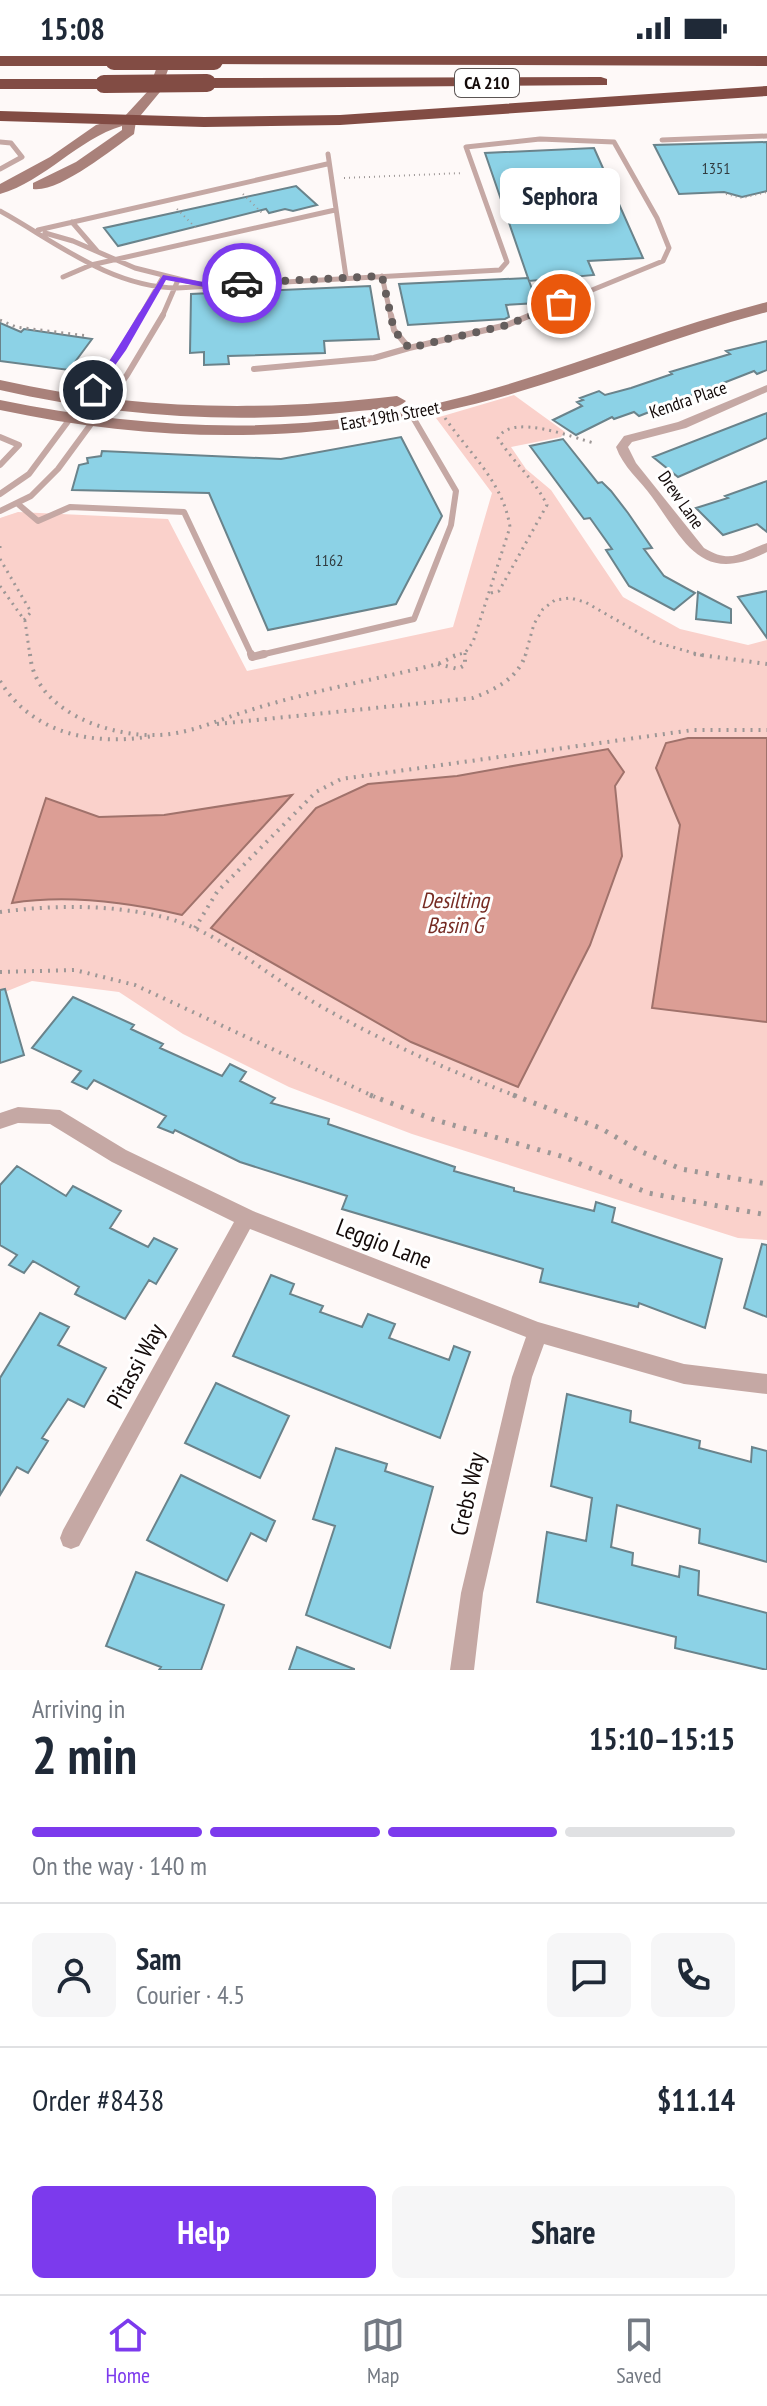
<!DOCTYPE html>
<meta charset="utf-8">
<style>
body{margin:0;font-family:"PT Sans Narrow",sans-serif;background:#f6f6f7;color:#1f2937;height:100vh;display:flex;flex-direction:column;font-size:30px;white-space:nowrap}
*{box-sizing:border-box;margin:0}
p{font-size:26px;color:#747a83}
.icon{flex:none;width:44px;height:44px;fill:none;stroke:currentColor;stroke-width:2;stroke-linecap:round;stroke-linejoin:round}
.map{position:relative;height:1614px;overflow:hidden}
.sheet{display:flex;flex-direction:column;background:#fff;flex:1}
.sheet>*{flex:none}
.pin{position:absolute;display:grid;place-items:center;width:68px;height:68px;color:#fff;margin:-34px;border:4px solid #fff;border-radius:50%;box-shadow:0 2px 8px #0007}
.courier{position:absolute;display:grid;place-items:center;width:80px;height:80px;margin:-40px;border:6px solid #7c3aed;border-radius:50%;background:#fff;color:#222;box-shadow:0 2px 10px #0007}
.bubble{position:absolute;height:56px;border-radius:12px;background:#fff;box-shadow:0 4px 12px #0003;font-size:26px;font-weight:700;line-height:56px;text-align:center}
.overview em{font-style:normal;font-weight:700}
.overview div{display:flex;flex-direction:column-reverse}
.overview{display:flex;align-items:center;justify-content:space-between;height:136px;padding:0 32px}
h1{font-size:52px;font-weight:700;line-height:60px}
.bar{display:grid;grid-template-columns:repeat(4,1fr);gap:12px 8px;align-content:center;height:96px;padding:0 32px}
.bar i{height:10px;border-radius:6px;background:#e0e1e3}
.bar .current{background:#7c3aed}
.bar p{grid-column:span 4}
.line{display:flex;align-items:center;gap:20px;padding:0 32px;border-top:2px solid #e0e1e3}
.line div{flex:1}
.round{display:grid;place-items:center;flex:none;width:84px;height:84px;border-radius:12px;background:#f6f6f7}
.action{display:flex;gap:16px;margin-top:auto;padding:16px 32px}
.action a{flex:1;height:92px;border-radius:12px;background:#7c3aed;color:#fff;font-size:32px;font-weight:700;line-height:92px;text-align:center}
.action a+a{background:#f6f6f7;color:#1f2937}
.status{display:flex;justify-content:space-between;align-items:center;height:56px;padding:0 40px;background:#fff;direction:ltr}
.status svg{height:22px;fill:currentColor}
.tab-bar{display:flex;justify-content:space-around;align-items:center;height:112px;border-top:2px solid #e0e1e3;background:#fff;font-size:22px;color:#747a83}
.tab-bar a{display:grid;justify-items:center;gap:4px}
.tab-bar .current{color:#7c3aed}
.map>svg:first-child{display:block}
.green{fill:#fad1cb}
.water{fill:#dc9e95;stroke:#a0726b;stroke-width:2}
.building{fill:#8cd2e6;stroke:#6a838b;stroke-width:2}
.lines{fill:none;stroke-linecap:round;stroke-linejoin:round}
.path-far3{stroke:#9d9796;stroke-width:2;stroke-dasharray:1 4;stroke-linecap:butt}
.path-far2{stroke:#9d9796;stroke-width:3;stroke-dasharray:2 5;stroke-linecap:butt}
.path-far1{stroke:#9d9796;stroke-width:4;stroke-dasharray:2 6;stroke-linecap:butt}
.path{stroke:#9d9796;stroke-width:5;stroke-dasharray:3 8;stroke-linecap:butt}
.lane-far2{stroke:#c5a8a4;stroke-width:5}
.lane-far1{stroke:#c5a8a4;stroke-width:6}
.lane{stroke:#c5a8a4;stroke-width:8}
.street{fill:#c5a8a4;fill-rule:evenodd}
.secondary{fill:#a9817a;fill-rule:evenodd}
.highway{fill:#824c44;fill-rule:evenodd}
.highway-bridge{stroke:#824c44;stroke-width:18}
.route{fill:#7c3aed}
.done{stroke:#655e5d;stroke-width:8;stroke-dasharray:0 14.4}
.labels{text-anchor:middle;stroke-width:6;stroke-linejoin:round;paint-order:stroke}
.number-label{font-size:16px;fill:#313c40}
.shield{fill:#fff;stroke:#5a5453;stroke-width:2}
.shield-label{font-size:18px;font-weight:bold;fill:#130a09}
.far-street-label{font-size:18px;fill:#130a09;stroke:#fff}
.water-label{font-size:22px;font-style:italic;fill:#762c24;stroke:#fff}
.near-street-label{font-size:24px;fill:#130a09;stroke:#fff}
</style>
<div class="status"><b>15:08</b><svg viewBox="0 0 49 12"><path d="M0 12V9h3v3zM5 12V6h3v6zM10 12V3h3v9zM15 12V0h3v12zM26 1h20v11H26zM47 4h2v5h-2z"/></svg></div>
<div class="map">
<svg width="767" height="1614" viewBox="0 0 767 1614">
<rect width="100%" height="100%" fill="#fef9f8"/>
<!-- green -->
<path class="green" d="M514,339l51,37 -4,5 -50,10 15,22 25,21 72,107 57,32 68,16 19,-5v600l-29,-2 -326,-104 -123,-47 -106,-53 -64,-42 -87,-11 -32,13v-476l18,-6 150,7 79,152 206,-44 39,-134 -56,-75z"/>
<!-- water -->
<path class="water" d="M688,682h79v284l-115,-14 28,-183 -24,-57 10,-25z
M608,693l16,23 -9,14 7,70 -32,89 -72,142 -107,-45 -200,-114 105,-120 52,-24 89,-8z
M292,739l-110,120c-55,-13 -113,-21 -170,-12l34,-105 53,19 65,-2z"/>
<!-- building -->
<path class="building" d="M767,86v49l-25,6 -18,-5 -45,2 -25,-49z
M594,92l49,110 -55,3 6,14 -65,6 -44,-128z
M296,130l21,19 -24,6 -8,-2 -16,4 -3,-4 -148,37 -14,-18z
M528,222l9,25 -31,2 3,12 -4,2 -97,6 -9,-41z
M370,230l9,53 -55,2 1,12 -97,3 1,8 -25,1v-13l-14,1 1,-59z
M0,267l21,9 3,-3 68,10 -23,31 -69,-9z
M767,285v29l-10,4 -3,-3 -115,45 -5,-4 -20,7 -2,-2 -36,18 -23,-15 29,-14 -5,-4 6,-2 -3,-2 19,-7 6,4 26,-7 41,-14 -2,-2 60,-18 -4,-3z
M767,357v25l-89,39 -25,-20z
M401,381l41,79 -46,88 -128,26 -59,-137 -137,-3 7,-25 9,-2 -1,-5 14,-2 1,-5 179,8z
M563,383l35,44 4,-1 9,9 17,22 24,35 -8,1 20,27 31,17 -21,17 -45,-24 -23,-36 6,-1 -22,-31 -6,1 -54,-73z
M767,425v51l-10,-8 -34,11 -27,-27 32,-10 -3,-2z
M767,535v47l-29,-41z
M698,536l33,17v14l-35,-4z
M5,933l19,66 -24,8v-73z
M73,941l61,28 -3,4 32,15 -3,4 62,28 8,-12 16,8 -6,9 35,17 -4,5 58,16 -1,5 127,43 -1,4 60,17v3l80,20 2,-9 19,6 -3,14 110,37 -17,69 -66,-25 -1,4 -98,-25 3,-13 -201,-60 5,-13 -107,-34 -65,-32 -2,3 -15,-6 8,-11 -72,-36 -7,9 -15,-7 9,-11 -49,-23z
M17,1110l49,30 7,-10 48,25 -11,17 38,19 6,-9 23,11 -21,35 -7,-4 -24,39 -50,-25 4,-7 -46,-26 -9,12 -15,-8 8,-10 -17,-10v-60z
M762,1188l5,1v72l-23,-9z
M271,1219l23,9 -4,10 33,12 -3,6 42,15 6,-13 27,10 -6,14 60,22 5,-14 16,6 -30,86 -207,-82z
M40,1257l29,14 -11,18 48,23 -22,39 -16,-8 -26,39 6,3 -20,32 -11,-6 -17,28v-117z
M216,1327l73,33 -29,62 -75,-35z
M567,1338l64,17 -1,11 70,19 -1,7 52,14 1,-15 15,4v111l-68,-19 1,-14 -83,-24 -6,42 22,6 -1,12 47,12 1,-11 19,5 -1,24 69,18v57l-92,-22 1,-11 -139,-35 10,-70 39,9 6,-43 -41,-12z
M336,1392l51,16 -2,7 48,16 -43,161 -84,-33 29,-89 -22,-7z
M181,1419l94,46 -9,20 -15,-8 -24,48 -80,-41z
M136,1516l88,33 -23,65h-42l2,-3 -55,-21z
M297,1591l57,22v1h-65z"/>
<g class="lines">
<!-- path-far3 -->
<path class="path-far3" d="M344,122l119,-5
M243,138l19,19
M726,138l16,4 25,-6
M177,153l19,19"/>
<!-- path-far2 -->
<path class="path-far2" d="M0,264l16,7 72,9
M445,362c25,36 58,64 65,109l-37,115 -8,11 -15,3
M0,490v5
M0,503l31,53 -7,8
M0,530l25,35 5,35
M491,537l8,-2 48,-86c-12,-25 -34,-43 -49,-67 14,-25 73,-1 96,5
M465,597v3
M525,600l9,-32 9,-15 12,-9 15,-2 15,4 70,40 49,14"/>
<!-- path-far1 -->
<path class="path-far1" d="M30,598c4,57 79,83 128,81 30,-1 55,-13 83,-22 64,-21 132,-33 197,-49l21,-10
M694,598l73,10
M438,608l20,5 7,-4v-11
M0,625c33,54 94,65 153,55
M217,668l256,-26c23,-9 44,-19 53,-44
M0,856c54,-7 109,-8 163,5 53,13 100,55 147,83 66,39 137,70 209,97
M195,872l22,-36 99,-100 25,-13 352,-49h74
M0,916l75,-2 60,15 240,112"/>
<!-- path -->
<path class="path" d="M370,1039l62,24 132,38 84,36 119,22
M513,1039l87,33 42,24 39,17 86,15"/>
<!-- lane-far2 -->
<path class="lane-far2" d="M662,84l105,-4
M0,86l11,1 11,14 -22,12
M328,98l18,123
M0,155c56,31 110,76 177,77l323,-18 7,-8 -41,-115 74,-8 74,3 43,76 12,30 -6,13 -137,56
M72,166l25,29
M38,174l289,-66
M45,177l28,8 62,27 60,15
M382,220l9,41
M63,221l28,-12 244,-55
M140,261l23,-40
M162,261l16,-37"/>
<!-- lane-far1 -->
<path class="lane-far1" d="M391,259l3,15 15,18 98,-23 24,-10
M254,313l120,-11 35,-10
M0,381l19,8 -19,20
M0,438l29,-20 92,-124 20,-35
M18,448l20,17 32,-14 114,5 68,144
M0,455l31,-15 27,-27 69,-94 36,-60
M256,600l158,-37 37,-94 5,-34 -45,-77"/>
<!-- lane -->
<path class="lane" d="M251,598l1,3 12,-3"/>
<!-- street -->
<path class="street" d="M767,329v7l-81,36 -54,14 -4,5 8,16 68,85c28,17 37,4 63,-5v9c-65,33 -81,-8 -115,-55 -12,-17 -29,-30 -36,-50l8,-11 54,-14z
M18,1051l42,3 66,40 127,61 285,111 146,42 83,10v20l-83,-10 -140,-40 -12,33 -49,216 -9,77h-24l11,-77 51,-216 14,-40 -276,-108 -171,317 -8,3 -8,-3 -3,-8 3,-8 171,-308 -122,-60 -62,-38 -32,-1 -18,6v-16z"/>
<!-- secondary -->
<path class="secondary" d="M161,0h12l-13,36 -24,29 -2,13c-22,15 -75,59 -101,55v-6l43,-21 46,-32v-4c-44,13 -77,55 -122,68v-10l50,-27 46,-32 28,-8 24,-26z
M767,246v10c-88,23 -172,58 -259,83 -172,49 -334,52 -508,15v-10c155,32 313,37 467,-4 101,-27 198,-68 300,-94z
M0,324c133,30 262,32 397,16l9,5c-10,10 -33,8 -47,10 -121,14 -241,6 -359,-21z"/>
<!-- highway -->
<path class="highway" d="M0,0h114l8,5 -8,5h-114z
M214,0h553v10l-559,-2v-6z
M601,21l6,2v6l-400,3 -8,-5 8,-5z
M0,23h104l8,5 -8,5h-104z
M767,30v10l-427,29 -136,2 -204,-6v-10l204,6 136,-2z"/>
<!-- highway-bridge -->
<path class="highway-bridge" d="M114,5h100
M104,28l103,-1"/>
</g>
<!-- route -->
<path class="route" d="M163,219l41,7 38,-2 4,3 -42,4 -38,-7 -40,70 -30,42h-6z"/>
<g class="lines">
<!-- done -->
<path class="done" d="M242,227l140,-7 12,54 15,18 98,-23 54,-21"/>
</g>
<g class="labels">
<!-- number labels -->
<g class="number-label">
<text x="716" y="118">1351</text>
<text x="329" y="510">1162</text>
</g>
<!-- shield labels -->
<rect class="shield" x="455" y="13" width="64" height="28" rx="6"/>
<g class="shield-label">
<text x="487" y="33">CA 210</text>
</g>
<!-- far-street labels -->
<g class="far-street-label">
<text transform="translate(688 344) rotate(-19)" y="6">Kendra Place</text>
<text transform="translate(390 360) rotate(-10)" y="6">East 19th Street</text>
<text transform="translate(681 444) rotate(55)" y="6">Drew Lane</text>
</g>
<!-- water labels -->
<g class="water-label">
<text x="455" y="852">Desilting<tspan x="455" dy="25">Basin G</tspan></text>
</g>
<!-- near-street labels -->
<g class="near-street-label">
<text transform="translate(384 1188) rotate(21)" y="8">Leggio Lane</text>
<text transform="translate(136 1310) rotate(-61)" y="8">Pitassi Way</text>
<text transform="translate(468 1438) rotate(-77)" y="8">Crebs Way</text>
</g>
</g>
</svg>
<div class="pin" style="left:561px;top:248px;background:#ea580c"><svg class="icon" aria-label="bag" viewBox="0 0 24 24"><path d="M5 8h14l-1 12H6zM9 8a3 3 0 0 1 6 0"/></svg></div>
<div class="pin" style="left:93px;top:334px;background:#1f2937"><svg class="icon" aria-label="home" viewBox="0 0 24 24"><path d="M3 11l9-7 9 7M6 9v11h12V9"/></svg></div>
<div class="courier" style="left:242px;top:227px"><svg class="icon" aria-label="car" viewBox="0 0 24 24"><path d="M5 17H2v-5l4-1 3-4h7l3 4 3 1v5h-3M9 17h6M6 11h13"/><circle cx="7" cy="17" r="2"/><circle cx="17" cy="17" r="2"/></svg></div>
<div class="bubble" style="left:500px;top:112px;width:120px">Sephora</div>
</div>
<section class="sheet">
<div class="overview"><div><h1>2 min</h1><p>Arriving in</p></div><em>15:10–15:15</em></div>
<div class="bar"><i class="current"></i><i class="current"></i><i class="current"></i><i></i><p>On the way · 140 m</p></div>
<div class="line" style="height:144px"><a class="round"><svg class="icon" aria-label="person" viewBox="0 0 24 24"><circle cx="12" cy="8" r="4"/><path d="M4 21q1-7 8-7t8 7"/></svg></a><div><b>Sam</b><p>Courier · 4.5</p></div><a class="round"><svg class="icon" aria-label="chat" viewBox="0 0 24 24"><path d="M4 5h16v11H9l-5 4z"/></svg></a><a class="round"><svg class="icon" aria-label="phone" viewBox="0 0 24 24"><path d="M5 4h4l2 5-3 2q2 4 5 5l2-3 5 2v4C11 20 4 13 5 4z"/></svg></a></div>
<div class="line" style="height:104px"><div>Order #8438</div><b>$11.14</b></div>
<div class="action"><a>Help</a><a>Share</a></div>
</section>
<nav class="tab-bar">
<a class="current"><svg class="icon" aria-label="home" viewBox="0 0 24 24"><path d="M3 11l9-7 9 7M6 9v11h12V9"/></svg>Home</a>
<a><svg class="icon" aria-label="map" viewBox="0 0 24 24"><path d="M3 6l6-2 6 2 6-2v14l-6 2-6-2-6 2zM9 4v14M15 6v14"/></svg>Map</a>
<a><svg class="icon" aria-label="saved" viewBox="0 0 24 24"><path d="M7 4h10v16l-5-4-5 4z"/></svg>Saved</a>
</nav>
